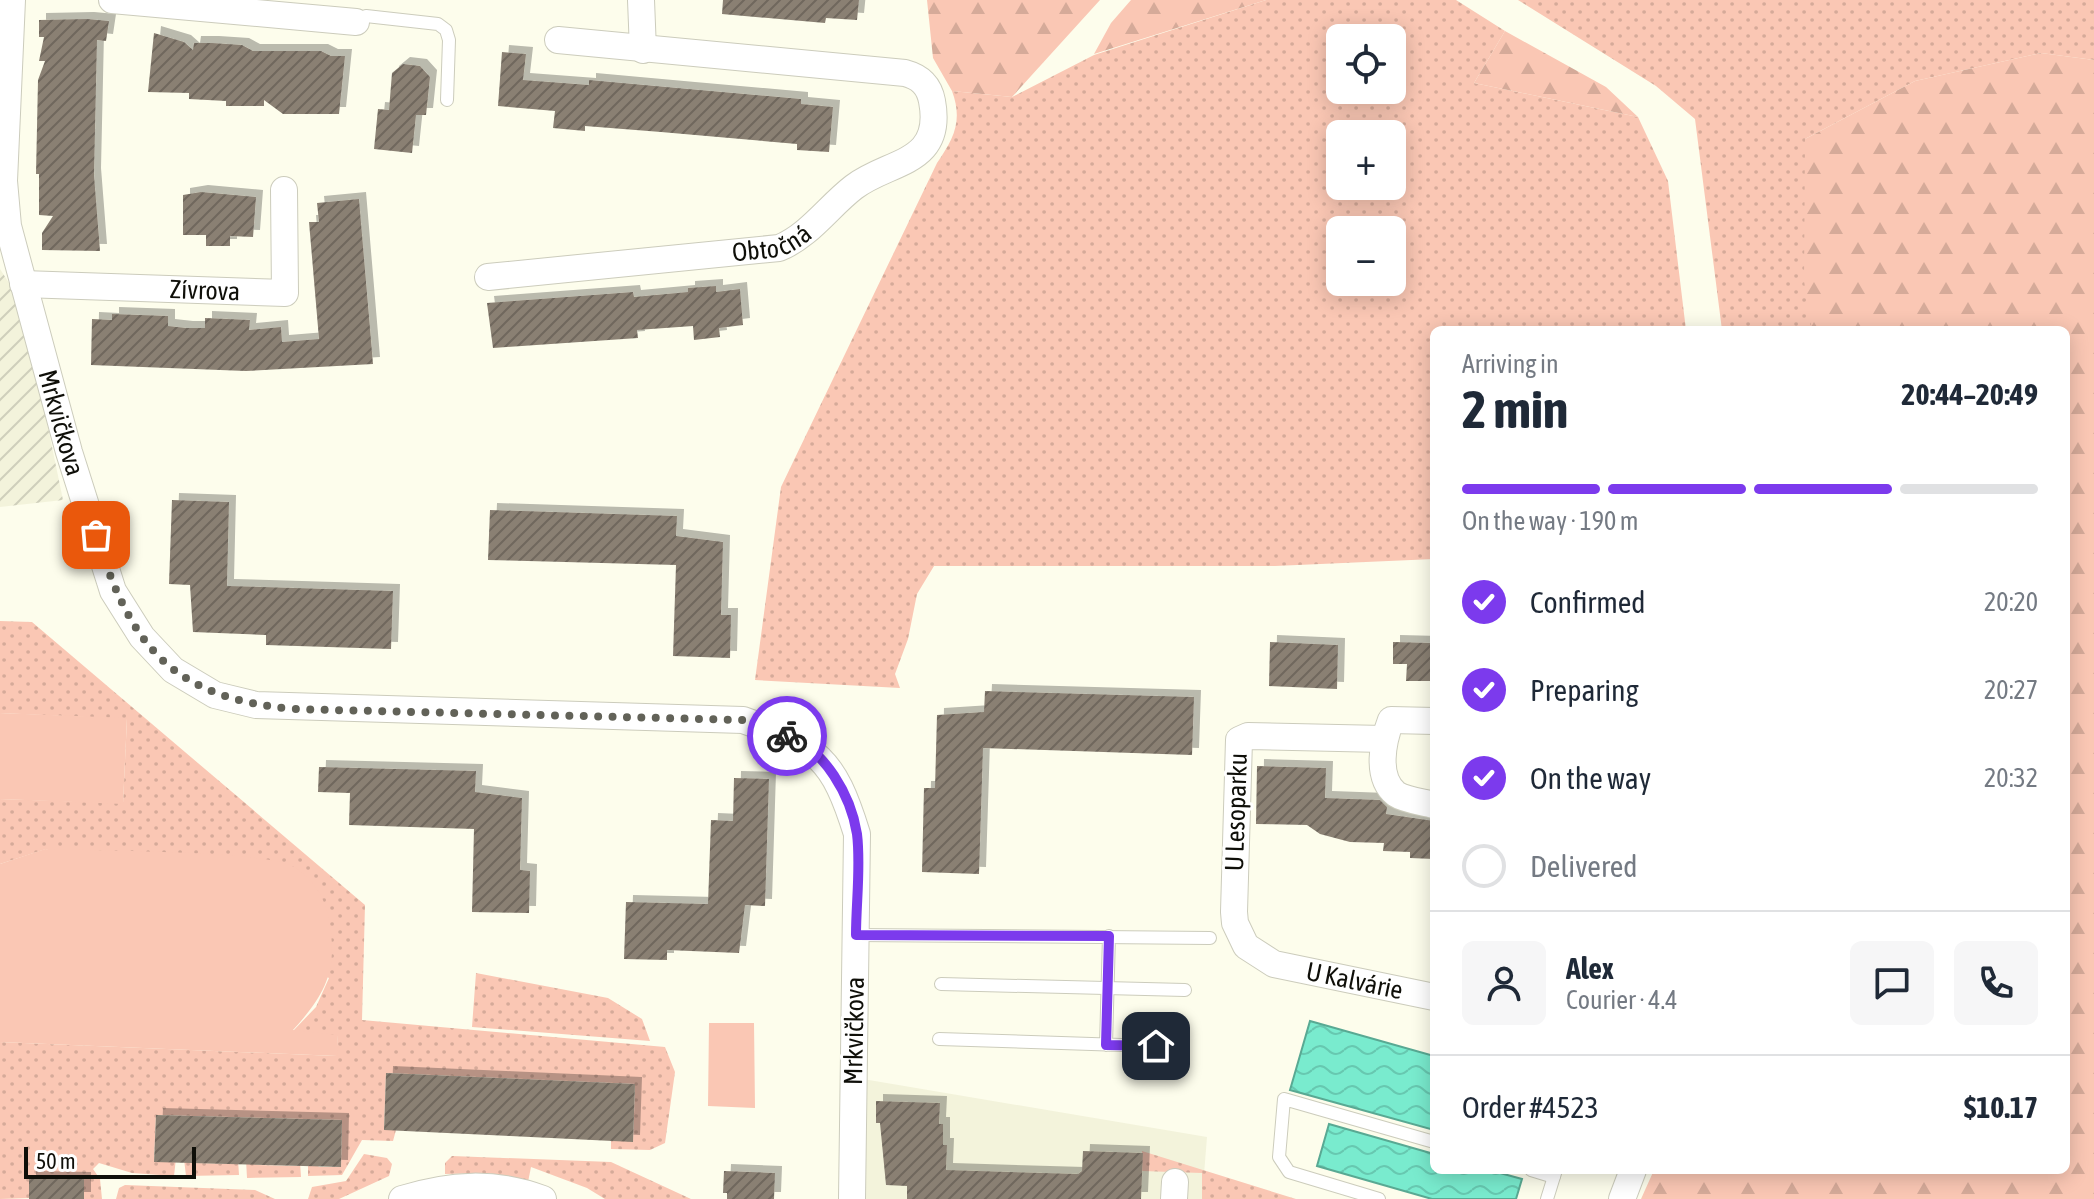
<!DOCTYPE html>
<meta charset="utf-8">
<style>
body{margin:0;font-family:"Asap Condensed",sans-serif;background:#f6f6f7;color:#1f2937;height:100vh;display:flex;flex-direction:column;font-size:30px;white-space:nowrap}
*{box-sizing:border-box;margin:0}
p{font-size:26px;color:#747a83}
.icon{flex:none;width:44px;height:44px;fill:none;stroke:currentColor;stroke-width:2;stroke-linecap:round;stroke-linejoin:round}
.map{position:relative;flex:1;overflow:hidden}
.details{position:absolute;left:1430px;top:326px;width:640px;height:848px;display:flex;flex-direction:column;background:#fff;border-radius:12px;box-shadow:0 4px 20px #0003}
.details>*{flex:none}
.tools{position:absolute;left:1326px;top:24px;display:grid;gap:16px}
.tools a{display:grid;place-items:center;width:80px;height:80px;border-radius:12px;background:#fff;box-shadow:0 4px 20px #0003;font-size:40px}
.scale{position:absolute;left:24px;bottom:20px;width:172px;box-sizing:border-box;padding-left:8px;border:4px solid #0f0f09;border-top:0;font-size:22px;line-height:28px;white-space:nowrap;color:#0f0f09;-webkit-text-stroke:6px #fff;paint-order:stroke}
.pin{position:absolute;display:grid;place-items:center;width:68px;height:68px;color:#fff;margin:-34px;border-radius:16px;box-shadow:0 4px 12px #0006}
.courier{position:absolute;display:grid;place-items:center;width:80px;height:80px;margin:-40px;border:6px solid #7c3aed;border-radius:50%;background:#fff;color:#222;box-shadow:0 2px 10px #0007}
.overview em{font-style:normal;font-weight:700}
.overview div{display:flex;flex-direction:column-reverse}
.overview{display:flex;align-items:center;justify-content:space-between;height:136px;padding:0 32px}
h1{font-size:52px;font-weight:700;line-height:60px}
.bar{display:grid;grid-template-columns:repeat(4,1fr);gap:12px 8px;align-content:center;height:96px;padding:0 32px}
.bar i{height:10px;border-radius:6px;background:#e0e1e3}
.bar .current{background:#7c3aed}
.bar p{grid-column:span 4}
.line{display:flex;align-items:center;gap:20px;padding:0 32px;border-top:2px solid #e0e1e3}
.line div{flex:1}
.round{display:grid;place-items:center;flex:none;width:84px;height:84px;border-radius:12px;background:#f6f6f7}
ol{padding:0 32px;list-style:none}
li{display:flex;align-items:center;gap:24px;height:88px}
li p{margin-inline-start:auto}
li .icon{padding:8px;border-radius:50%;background:#7c3aed;color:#fff;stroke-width:4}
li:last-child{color:#747a83}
li i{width:44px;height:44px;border:4px solid #e0e1e3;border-radius:50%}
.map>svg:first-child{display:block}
.built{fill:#f3f3db}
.industrial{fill:url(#industrial-furrows)}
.green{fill:url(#green-dots);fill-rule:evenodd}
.forest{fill:url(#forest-firs)}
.pitch{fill:#fac7b4}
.water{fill:url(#water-waves);stroke:#59a993;stroke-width:2}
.building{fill:url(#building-hatch);filter:url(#shadow)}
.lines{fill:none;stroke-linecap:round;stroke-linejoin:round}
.service-casing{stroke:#ccccbc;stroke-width:14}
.minor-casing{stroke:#ccccbc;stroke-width:28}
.service{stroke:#fff;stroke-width:12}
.minor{stroke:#fff;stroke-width:26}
.done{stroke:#626258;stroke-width:8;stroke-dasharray:0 14.4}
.route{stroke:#7c3aed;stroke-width:10}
.labels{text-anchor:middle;stroke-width:6;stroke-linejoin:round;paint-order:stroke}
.street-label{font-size:26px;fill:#0f0f09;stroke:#fff}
</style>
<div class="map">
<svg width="2094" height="1199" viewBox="0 0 2094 1199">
<defs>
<pattern id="industrial-furrows" width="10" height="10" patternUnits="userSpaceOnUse" patternTransform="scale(2)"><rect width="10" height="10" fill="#f3f3db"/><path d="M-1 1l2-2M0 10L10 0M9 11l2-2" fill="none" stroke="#cfcfbb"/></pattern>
<pattern id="green-dots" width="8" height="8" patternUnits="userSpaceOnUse" patternTransform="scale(2)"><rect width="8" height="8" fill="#fac7b4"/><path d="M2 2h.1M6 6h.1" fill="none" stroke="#d5aa99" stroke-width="1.8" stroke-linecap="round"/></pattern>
<pattern id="forest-firs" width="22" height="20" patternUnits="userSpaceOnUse" patternTransform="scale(2)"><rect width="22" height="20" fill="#fac7b4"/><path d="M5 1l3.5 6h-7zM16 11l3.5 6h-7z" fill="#d5aa99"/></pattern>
<pattern id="water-waves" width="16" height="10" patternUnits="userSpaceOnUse" patternTransform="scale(2)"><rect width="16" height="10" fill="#79ebce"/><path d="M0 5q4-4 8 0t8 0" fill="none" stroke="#67c8b0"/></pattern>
<pattern id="building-hatch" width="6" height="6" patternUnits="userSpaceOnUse" patternTransform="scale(2)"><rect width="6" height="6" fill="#8a8073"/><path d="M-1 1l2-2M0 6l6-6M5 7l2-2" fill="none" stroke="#6f675d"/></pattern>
<filter id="shadow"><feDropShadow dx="7" dy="-7" stdDeviation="0" flood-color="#0004"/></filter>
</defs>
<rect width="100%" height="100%" fill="#fdfdec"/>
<!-- built -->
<path class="built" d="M863,1079l344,58 -5,62h-336z"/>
<!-- industrial -->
<path class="industrial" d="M0,269l11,17 25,83 27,131 -63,7z"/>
<!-- green -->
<path class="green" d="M1266,0h190l49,31 -31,52 164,34 30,64 18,149h-252v229l-159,7h-341l-17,28 -9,45 -13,35 5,14 -145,-8 26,-193 156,-324c17,-25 26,-42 15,-72l60,6 82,-42zM1340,38h52v52h-52zM1340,134h52v52h-52zM1340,230h52v52h-52z
M1518,0h576v60l-53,-7 -126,28 -110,58 7,191h-90l-27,-211 -39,-33z
M0,621l32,1 333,283 -3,115 303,27 10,25 -10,71 -15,7 -39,-1v-8h22l2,-57 -249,-11 -2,56 12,1 -3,11 -31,-1 -20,35 -34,1v-14l12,5h21l1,-47 -186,-5 -2,46 22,-3 -2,18 -42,-3 -33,-10 -6,6 7,10 2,20h-18v-20l-54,-1 -1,20 -29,1v-157l336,14 2,-20 -45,-5 23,-24 13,-29 -283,-129 -46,15v-65l123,4 4,-84 -127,-6z
M476,973l132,25 34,21 8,22 -178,-14z
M1142,1151l154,48h-94v-26l-60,-2z
M364,1154l23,4 5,6 -3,12 -50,23h-31l4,-12 34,-6z
M452,1156l159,6 80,37h-86l-18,-11 -56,-21 -3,15 -40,-9 -43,1v-11z
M184,1159l12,4 41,1 1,-4 1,15 -53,1z
M246,1160l12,5 41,1 1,-4 1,15 -54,1z
M125,1185l130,5 20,9h-159l3,-11z"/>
<!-- forest -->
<path class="forest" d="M927,0h173l-88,97 -60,-6 -19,-33z
M1131,0h135l-172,54 17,-31z
M1505,31l101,56 32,30 -164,-34z
M2041,53l53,7v1139h-453l13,-29h412v-840h-254l-8,-49 1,-142 110,-58z"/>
<!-- pitch -->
<path class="pitch" d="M0,713l127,5 -4,86 -123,-5z
M45,849c43,2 223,1 249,18 24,15 35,39 37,66 5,44 -10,66 -38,97l45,5 -1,21 -337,-14v-178z
M709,1023h45l1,85 -47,-2z"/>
<!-- water -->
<path class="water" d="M1310,1021l124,35v74l-144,-40z
M1329,1124l105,30v16h55l33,9 -6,20h-84l-115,-33z"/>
<!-- building -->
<path class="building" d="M723,0h136l-2,20 -31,-2 -1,5 -103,-9z
M87,19l22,2 -3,20 -9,-1 -3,135 6,76 -58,-1v-17l11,-17 -14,-1v-41h-3l2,-94 7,-19h-6l5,-24h-5v-17z
M154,33l30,9 9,8 1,-7h18l30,2 11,6h68l10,5h14l-6,58h-56l-19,-14v6h-38v-5l-37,-2v-6l-41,-1z
M502,52l24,2 -3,26 66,5v-5l99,9 113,10v5l32,3 -4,45 -32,-2v-6l-136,-12 -76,-6v5l-32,-3 2,-17 -57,-5z
M403,64l17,2 10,11 -4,38h-10l-4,38 -38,-4 4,-40 11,1 3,-37z
M201,192l55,5 -3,40 -23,-1v10h-24v-11h-23v-40z
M359,199l14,165 -127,7 -155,-6 1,-46 20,1v-6l56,2v10l18,2h19v-10l45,2 -1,10 32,-3 1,15 37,-3 -10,-117h10l-2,-19z
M716,286v6l24,-3 3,36 -24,3 1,9 -26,3 -1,-14 -56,4 1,8 -145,10 -6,-45 146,-11 1,5 54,-5v-4z
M172,500l57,2 -2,84 166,5 -2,58 -125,-4v-10l-73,-3 -3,-47 -21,-1z
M490,510l187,6 -1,20 47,6 -2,73h10l-1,43 -57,-2 3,-91 -188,-5z
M1270,642l68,3 -1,44 -68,-3z
M1393,642l39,1 2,29 -4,9h-24l1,-17h-14z
M985,691l209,6 -2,58 -209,-7 -4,126 -57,-2 2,-84h11l2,-73 47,-3z
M1257,766l69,2 -1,30 55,2 7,7 -1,7 48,7v38l-24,-1v-6l-27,-1 1,-8 -34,-1 -30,-8 -13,-9 -51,-1z
M319,767l157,4 -1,21 47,6 -2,72 10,1 -1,42 -57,-1 2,-83 -125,-4 1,-32 -32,-1z
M734,778l35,1 -4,127 -20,-1 -6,48 -72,-3v10l-43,-1 2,-57 82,2 3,-84 22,1z
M386,1073l249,11 -2,58 -249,-12z
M876,1101l64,2 -1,21h4v21h4l-1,25 132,4 4,-3 1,-20 60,2 -2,46h-234v-13l-21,-1 -6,-62h-4z
M156,1115l186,5 -1,47 -187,-5z
M724,1171l51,2 -1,26h-47v-6h-4z
M29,1178l55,1v20h-55z"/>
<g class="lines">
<defs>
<path id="service" d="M356,22l10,-6 72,8 8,6 3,10 -2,60
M856,935l354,3
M941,984l244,6
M939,1039l243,8
M1106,1045l3,-109
M1531,1170l23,7
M1379,1199l-90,-27 -10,-15 5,-58 150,43
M1547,1199l9,-29"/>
<g id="minor">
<path id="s1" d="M12,0l-8,181 4,45 61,226 44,139 29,46 31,33 42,25 41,10 487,15c75,27 90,37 114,114l-5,365"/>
<path d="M112,0l244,22"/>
<path d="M641,0l2,50"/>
<path id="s2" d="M488,277l291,-29c30,-12 50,-42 75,-61 35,-27 90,-22 78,-86 -3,-16 -12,-24 -27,-28l-347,-33"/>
<path id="s3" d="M23,284l262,9 -1,-103"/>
<path d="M1434,721l-43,-1c-8,21 -16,57 5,74 9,6 27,8 38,11"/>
<path id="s4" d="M1384,739l-136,-3 -9,4 -5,172 1,11 11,23 28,18 160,33"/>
<path d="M402,1199c48,-15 93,-18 141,0"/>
<path d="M1174,1199l1,-17"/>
<path d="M1622,1199l11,-29"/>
</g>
</defs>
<!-- service casing -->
<use href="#service" class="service-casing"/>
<!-- minor casing -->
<use href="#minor" class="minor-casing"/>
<!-- service -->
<use href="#service" class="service"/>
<!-- minor -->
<use href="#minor" class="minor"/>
</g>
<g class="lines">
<!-- done -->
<path class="done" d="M96,535c36,113 75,162 197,174l450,11 44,16"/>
<!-- route -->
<path class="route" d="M787,736c38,13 64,60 70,98 4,32 -1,69 -1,101l253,1 -3,109 50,1"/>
</g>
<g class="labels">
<!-- street labels -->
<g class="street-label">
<text dy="9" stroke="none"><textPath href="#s2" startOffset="286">Obtočná</textPath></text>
<text dy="9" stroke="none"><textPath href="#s3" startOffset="182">Zívrova</textPath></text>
<text dy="9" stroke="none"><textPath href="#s1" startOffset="430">Mrkvičkova</textPath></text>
<text transform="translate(1236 812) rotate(-88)" y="9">U Lesoparku</text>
<text dy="9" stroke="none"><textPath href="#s4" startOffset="470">U Kalvárie</textPath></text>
<text transform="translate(854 1031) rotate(-89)" y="9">Mrkvičkova</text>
</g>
</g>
</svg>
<div class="tools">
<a><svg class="icon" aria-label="locate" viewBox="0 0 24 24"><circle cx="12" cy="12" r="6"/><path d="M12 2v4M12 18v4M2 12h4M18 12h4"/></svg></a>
<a>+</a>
<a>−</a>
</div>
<div class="scale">50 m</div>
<div class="pin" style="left:96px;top:535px;background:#ea580c"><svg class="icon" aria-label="bag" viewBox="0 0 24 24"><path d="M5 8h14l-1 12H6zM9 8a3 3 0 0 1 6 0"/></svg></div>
<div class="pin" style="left:1156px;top:1046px;background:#1f2937"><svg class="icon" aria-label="home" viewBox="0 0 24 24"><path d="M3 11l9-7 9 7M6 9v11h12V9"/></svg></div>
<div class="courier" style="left:787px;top:736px"><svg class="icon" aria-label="bike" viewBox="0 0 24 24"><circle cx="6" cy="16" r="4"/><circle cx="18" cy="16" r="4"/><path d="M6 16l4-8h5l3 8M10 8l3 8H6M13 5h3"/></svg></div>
<section class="details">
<div class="overview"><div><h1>2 min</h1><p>Arriving in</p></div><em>20:44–20:49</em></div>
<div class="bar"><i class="current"></i><i class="current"></i><i class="current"></i><i></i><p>On the way · 190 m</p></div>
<ol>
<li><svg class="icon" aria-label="check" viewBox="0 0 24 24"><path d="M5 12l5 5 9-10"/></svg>Confirmed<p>20:20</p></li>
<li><svg class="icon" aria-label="check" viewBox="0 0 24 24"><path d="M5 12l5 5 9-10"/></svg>Preparing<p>20:27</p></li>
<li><svg class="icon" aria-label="check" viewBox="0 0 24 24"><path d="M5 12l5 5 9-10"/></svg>On the way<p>20:32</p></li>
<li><i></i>Delivered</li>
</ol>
<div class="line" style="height:144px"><a class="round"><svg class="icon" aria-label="person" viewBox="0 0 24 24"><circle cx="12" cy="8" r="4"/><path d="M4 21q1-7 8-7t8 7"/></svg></a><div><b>Alex</b><p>Courier · 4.4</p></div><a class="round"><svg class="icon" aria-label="chat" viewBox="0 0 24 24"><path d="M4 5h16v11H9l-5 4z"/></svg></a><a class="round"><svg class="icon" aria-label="phone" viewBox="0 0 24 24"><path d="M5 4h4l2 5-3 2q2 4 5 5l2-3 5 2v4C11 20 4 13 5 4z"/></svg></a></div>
<div class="line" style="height:104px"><div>Order #4523</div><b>$10.17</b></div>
</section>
</div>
